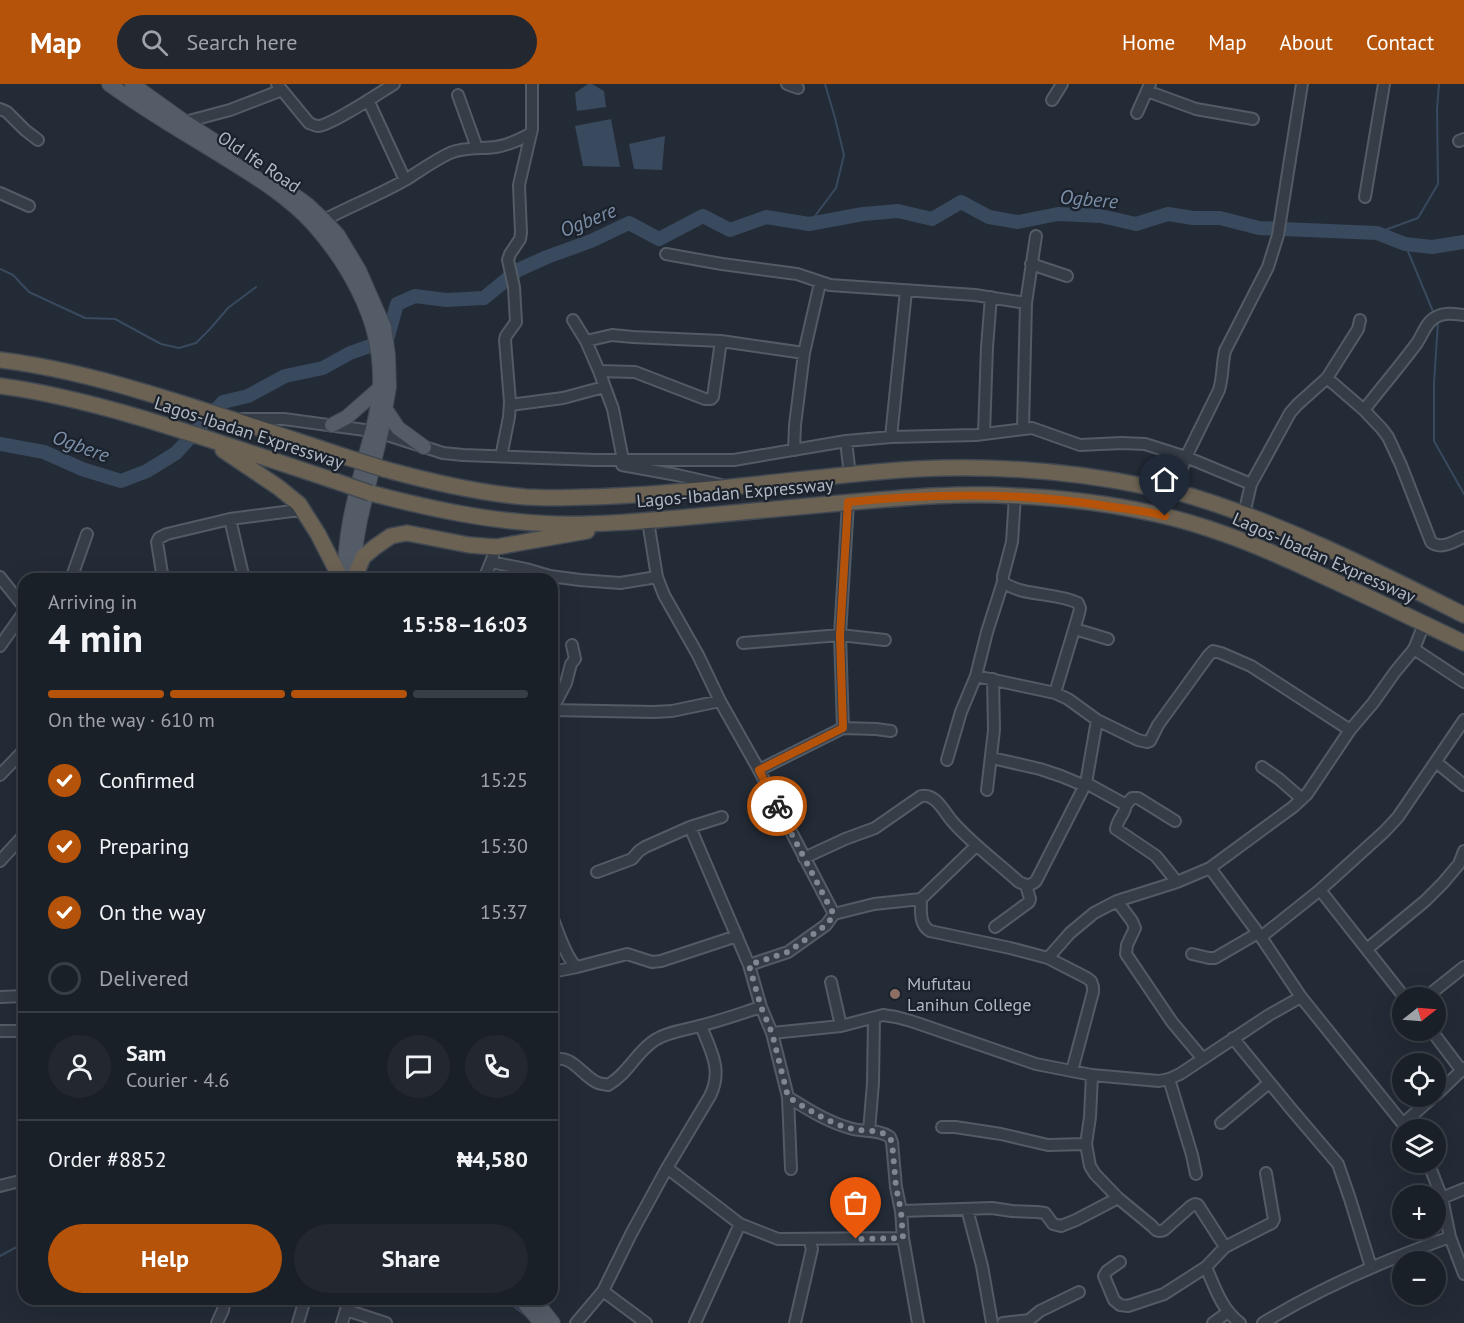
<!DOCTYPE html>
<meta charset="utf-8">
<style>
body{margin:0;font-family:"PT Sans",sans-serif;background:#232830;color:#f1f3f6;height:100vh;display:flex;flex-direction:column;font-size:22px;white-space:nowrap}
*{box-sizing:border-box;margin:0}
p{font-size:20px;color:#9fa3a8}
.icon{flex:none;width:33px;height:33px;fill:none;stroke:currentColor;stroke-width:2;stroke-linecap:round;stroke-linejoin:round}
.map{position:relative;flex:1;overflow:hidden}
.sheet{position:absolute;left:18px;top:489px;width:540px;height:732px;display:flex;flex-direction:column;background:#1a2028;border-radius:18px;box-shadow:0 6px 24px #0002,0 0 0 2px #383e45}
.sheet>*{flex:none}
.needle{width:39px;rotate:73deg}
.buttons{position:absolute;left:1392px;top:903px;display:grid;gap:12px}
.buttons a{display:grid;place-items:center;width:54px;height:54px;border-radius:50%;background:#1a2028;box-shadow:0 6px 24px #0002,0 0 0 2px #383e45;font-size:30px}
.pin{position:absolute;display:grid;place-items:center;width:51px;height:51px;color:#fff;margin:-62px -26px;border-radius:50% 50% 50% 0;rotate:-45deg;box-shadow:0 0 6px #0007}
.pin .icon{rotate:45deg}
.courier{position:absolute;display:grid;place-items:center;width:60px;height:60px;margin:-30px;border:4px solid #b45309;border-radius:50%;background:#fff;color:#222;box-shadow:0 2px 8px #0007}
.head em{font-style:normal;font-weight:700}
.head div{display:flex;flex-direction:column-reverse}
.head{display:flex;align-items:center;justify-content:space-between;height:102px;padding:0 30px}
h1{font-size:39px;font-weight:700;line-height:45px}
.bar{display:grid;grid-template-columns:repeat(4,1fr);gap:9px 6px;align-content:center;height:72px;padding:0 30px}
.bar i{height:8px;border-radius:4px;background:#383e45}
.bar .on{background:#b45309}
.bar p{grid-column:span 4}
.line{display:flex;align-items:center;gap:15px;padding:0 30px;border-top:2px solid #383e45}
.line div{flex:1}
.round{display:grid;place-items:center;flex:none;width:63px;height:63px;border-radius:32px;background:#232830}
ol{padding:0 30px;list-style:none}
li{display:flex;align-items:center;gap:18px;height:66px}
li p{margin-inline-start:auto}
li .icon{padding:6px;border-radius:50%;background:#b45309;color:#fff;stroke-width:4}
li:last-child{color:#9fa3a8}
li i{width:33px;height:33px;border:3px solid #383e45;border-radius:50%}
.primary-button{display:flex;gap:12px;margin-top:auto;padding:12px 30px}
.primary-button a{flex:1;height:69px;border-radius:36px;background:#b45309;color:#fff;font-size:24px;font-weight:700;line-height:69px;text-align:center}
.primary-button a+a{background:#232830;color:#f1f3f6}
header{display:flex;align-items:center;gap:36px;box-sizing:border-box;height:84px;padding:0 30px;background:#b45309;color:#fff}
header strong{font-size:28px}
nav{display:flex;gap:33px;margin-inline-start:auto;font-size:21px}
.search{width:420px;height:54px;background:#232830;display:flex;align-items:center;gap:15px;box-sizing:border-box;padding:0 21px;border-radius:33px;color:#9fa3a8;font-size:22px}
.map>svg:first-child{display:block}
.water{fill:#39495e}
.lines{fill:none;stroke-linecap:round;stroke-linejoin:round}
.stream{stroke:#39495e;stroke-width:2}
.river{stroke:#39495e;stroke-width:14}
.minor-casing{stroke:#535b65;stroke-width:14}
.major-casing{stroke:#3f4650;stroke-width:16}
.highway-casing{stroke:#404851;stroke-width:18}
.minor{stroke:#363d47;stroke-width:10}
.major{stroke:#545c67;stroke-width:14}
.highway{stroke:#6c6254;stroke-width:15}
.highway-bridge-casing{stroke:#404851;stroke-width:18;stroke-linecap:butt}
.highway-bridge{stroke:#6c6254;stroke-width:15}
.done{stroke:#7f8792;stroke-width:6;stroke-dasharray:0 10.8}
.route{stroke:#b45309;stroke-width:8}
.education-dot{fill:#8d6e63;stroke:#1b222b;stroke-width:2}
.labels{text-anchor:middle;stroke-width:4.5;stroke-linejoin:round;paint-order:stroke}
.street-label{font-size:18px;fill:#b0b8c3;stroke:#1b222b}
.poi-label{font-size:18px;fill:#b0b8c3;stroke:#1b222b;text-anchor:start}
.water-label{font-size:20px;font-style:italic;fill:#7b8fa9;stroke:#1b222b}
</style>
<header>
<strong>Map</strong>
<div class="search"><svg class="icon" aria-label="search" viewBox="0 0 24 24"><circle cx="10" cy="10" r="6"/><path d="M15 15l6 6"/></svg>Search here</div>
<nav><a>Home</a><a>Map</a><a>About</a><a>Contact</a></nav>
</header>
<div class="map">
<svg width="1464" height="1239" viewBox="0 0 1464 1239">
<rect width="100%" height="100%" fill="#232b36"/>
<!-- water -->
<path class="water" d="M588,0h4l12,7 2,16 -29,4 -2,-18z
M611,35l9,48 -37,-1 -8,-40z
M665,52l-3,34 -28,-1 -5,-25z"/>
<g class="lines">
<!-- stream -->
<path class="stream" d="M809,140l27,-36 8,-33 -9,-37 -10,-34
M1377,149l41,-15 20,-34 -1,-75 2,-25
M1405,160l29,70
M0,185l13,6 16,17 56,26 30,1 46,25 18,4 17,-5 14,-14 18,-21 28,-21
M1438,238l-4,61v58l30,53
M0,1172l24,-13
M507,1215l5,6 17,13"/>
<!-- river -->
<path class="river" d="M0,360l44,8 38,17 39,12 26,-10 29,-18 47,-51 25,-6 37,-20 38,-8 27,-15 37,-13 10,-36 18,-8 31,4 38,-2 34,-28 29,-13 44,-16 38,-18 30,16 44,-23 27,14 36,-13 43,7 54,-10 35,-3 34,8 29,-17 28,15 29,5 40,-8 43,2 35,8 32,-10 25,4h27l39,10 118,5 28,11 27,3 32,-5"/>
<defs>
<path id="minor" d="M277,0l32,39c3,1 6,3 9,3 12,0 63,-34 76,-42
M787,0l11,4
M1147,7l49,18 57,10
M458,11l19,53
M368,16l37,80
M1052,16l10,-16
M0,25l7,3 18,18 13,10
M1137,29l13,-29
M185,38l45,-12 52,-20
M1459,57l5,-2
M0,109l29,13
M1365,113l19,-113
M324,136c27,-14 57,-26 83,-41 14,-9 28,-19 43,-26 15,-6 30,-4 46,-6 12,-2 23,-7 34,-13
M666,170l56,10 75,10 33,11 145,10 51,8
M1031,180l36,12
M573,236l13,21 13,30 14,38 10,51
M586,257l26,-6 21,2 88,4 83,12
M599,287l36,1 70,27h6l2,-2 8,-56
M1327,294l37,32 18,19 6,8 13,28 30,77c10,8 22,0 33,-5
M510,321l53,-7 41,-11
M1364,326c17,-22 36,-44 53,-67 6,-9 9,-21 19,-26 9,-5 19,-3 28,-2
M242,335h42l88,12
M1023,344l3,-125 10,-67
M381,349l62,20 20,2 132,5h139l112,-19 45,-4 85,-2 56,-7 48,17 42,-2 23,1 41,13 65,27 -7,30
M984,350l3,-87 4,-50
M891,353l15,-146
M846,357l4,34
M794,366l1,-25 9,-72 16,-70
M501,373l8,-40 1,-15 -5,-62 1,-4 10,-14 -2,-35 -6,-27 2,-6 10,-15 1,-6 -2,-48 13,-56v-45
M622,381l55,10 44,10
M1251,400l39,-71 7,-8 30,-27 31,-49 2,-9
M1174,407l12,-34 33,-67c4,-13 3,-26 6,-39l43,-84 10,-32 24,-151
M230,435l14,60
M648,437l9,56 7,18 34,60 22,46 39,69 75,144
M491,478l35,7 24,7 30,4 40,3 37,-6
M0,493l24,30
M71,495l16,-45
M163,495l-6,-37 2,-4 8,-4 63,-15 62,-8h8l6,2
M484,495l9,-22
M1003,498c20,15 53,10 75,21l2,5 -1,5 -24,80
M1075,545l33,10
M743,559l97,-8 45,5
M0,562l24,-34
M1414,565l50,33
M976,592l79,17 13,6 29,21 41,20 9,2 3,-1 8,-16 50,-69 5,-5 8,2 30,13 99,64
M552,626l102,2 18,-1 48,-10
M552,626l14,-27 5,-19 4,-5 -3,-14
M843,644l-3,-93 8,-132
M992,674l48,11 21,7 24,10
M947,676l14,-48 15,-36 11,-44 16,-50v-6l9,-34 3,-46
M1436,678l28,23
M1262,683l17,12 23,20
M759,686l84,-42 33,1 15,2
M0,691l24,-25
M1086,699l40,22c-1,9 -9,15 -10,24l40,27 21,26
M987,706l7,-60 -1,-51
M1126,721l6,-7h6l37,23
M690,743l59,138 12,42 11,26 16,64 3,72
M804,774l41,-19 30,-11 46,-32c15,-3 23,16 31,25 20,23 45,41 67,61 8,4 11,4 17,-1l50,-98 11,-63
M0,777l24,-26
M1210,784l51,69 40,60 107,133
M597,788l35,-13 7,-8 6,-4 45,-20 32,-10
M1320,806l85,108
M921,815c0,11 -2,26 9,32l80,17 38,10 39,20 4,3 2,6v5l-21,79
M1117,817l15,20 3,7 -8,17 -1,9 46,68 31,37
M552,832c5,13 14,43 25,51l50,-13 25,8 9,-1 76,-25
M995,843l34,-25 1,-3 -4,-14
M1261,853l59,-47 64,-58 14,-15 66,-97
M1367,865l58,-48 18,-18 16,-19 5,-13
M1192,870l17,4h6l43,-25
M1048,874l22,-25 24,-20 23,-12 60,-19 33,-14 83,-61 14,-13 43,-64 23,-27 22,-31 19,-23 10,-25
M749,881l39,-13 38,-27 8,-11 40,-10 47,-5 55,-53
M552,888l25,-5
M831,898l10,44
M0,913l24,-1
M1425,914l39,-31
M1431,946l31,41
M0,947h24
M772,949l69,-7 42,-11 13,2 15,4 125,43 56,11 67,6 10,-2 11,-5 89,-59 32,-18
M1233,954l59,72 46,54 12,35 21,68
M552,977c18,-10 31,16 46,22 3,1 7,1 10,2 20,-11 28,-33 47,-45 14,-9 32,-10 48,-15 20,-5 39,-12 58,-18
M1092,991l-2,42 -4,27 4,22 5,8 23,24 34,28c4,5 6,6 12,4l27,-24 4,-2 3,1 27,42
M1169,995l23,76 4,19
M1436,1011l28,-27
M788,1013c21,13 41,26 65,32 12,3 25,0 37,8l2,5 4,45 5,24 2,27 15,85
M1221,1039l48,-40
M1404,1039l30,-27
M942,1043h13l46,7 47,11 38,-1
M869,1047l4,-48 1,-65
M1428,1078l14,36 8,39 14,37
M667,1084l73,56 38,15 125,-1
M0,1102l24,-6
M1442,1114l22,-9
M967,1125l15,57 10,57
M901,1127l91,-3 20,3 25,1 8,1 8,11 8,2 15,-6 42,-22
M1120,1178l-13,9 -3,5 10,24 6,5 8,1 36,-12 42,-27 19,-20 47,-24 2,-4 -1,-5 -7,-41
M1206,1183c8,19 16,43 34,56
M603,1207l43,32
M346,1226l40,13
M217,1239l6,-13 2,-11
M298,1239l7,-24
M342,1239l4,-13 2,-11
M576,1239l27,-32 28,-57 36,-66 43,-72c13,-26 1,-45 -9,-70
M695,1239l45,-99
M795,1239l17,-74 -3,-10
M1003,1239l26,-3 11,-9 39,-19
M1213,1239l15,-11
M1263,1239c59,-36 122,-63 187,-86"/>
<path id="major" d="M109,0c38,28 79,51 119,76 29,18 60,37 84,63 18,20 34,43 46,67 16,32 23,61 22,97 -1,22 -8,45 -14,67 -11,43 -22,80 -21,125
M132,0l53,38 42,27
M275,97l33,24 16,15 14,15 21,35 25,57 4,28 1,32 -8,46 -21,87 -6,35v21
M386,326l12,18 26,19
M332,341l15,-8 33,-29
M521,1215l20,24
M534,1215l19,24"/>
<path id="highway" d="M0,276c49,6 97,18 144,32 68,20 135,43 202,65
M0,302c47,6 93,18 138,31 67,20 134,43 200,65
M223,366l55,37 21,17 19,30 23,45
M384,385c47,13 93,24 142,28 35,2 71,0 106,-2 95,-5 189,-20 284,-26 78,-4 157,2 233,18 10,2 19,3 28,5 101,29 194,76 287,123
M370,409c61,16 121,29 184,31 45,1 90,-3 135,-7 51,-5 102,-9 152,-14 59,-5 117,-11 175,-7 45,2 91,7 135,17 59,12 116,36 170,62 48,22 95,45 143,68
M354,495l9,-22 12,-10 16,-11 16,-3 62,12 27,2 91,-16"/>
</defs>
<!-- minor casing -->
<use href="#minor" class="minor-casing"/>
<!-- major casing -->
<use href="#major" class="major-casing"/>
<!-- highway casing -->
<use href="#highway" class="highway-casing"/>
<!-- minor -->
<use href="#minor" class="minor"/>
<!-- major -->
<use href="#major" class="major"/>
<!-- highway -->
<use href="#highway" class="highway"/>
<defs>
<path id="highway-bridge" d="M346,373l38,12
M338,398l32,11"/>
</defs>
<!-- highway-bridge casing -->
<use href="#highway-bridge" class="highway-bridge-casing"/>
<!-- highway-bridge -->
<use href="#highway-bridge" class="highway-bridge"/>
</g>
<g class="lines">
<!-- done -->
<path class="done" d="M777,722l57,109 -8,10 -38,27 -39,13 12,42 11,26 16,64c21,13 42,27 65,32 14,3 33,-1 39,13l4,45 5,24 2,27 -47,1"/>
<!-- route -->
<path class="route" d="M777,722l-18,-36 84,-42 -3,-93 8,-133c86,-9 172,-10 258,4 20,3 40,5 59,10"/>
</g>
<!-- markers -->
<circle class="education-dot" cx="895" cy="910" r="6"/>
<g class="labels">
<!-- street labels -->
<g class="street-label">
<text transform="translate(259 78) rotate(34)" y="6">Old Ife Road</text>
<text transform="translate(249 349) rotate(18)" y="6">Lagos-Ibadan Expressway</text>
<text transform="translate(735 409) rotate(-5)" y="6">Lagos-Ibadan Expressway</text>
<text transform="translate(1324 474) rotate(24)" y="6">Lagos-Ibadan Expressway</text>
</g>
<!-- poi labels -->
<g class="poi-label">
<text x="907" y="906">Mufutau<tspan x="907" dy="21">Lanihun College</tspan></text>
</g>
<!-- water labels -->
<g class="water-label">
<text transform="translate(1089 115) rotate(5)" y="7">Ogbere</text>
<text transform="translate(588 136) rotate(-22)" y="7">Ogbere</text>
<text transform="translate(81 362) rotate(20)" y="7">Ogbere</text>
</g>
</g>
</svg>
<div class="buttons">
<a><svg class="needle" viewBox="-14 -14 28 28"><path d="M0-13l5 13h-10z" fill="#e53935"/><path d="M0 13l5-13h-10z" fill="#9fa3a8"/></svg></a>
<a><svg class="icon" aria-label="locate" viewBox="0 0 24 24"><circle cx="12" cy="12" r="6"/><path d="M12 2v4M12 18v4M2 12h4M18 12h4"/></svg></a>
<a><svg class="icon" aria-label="layers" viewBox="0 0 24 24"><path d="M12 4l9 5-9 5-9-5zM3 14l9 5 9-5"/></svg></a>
<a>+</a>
<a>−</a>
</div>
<div class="pin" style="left:856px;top:1155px;background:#ea580c"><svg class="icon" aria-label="bag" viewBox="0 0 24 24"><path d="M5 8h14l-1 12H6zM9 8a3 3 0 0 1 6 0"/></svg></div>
<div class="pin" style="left:1165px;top:432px;background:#1f2937"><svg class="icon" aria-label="home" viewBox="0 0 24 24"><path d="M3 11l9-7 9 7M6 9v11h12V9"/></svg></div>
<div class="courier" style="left:777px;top:722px"><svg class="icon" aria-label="bike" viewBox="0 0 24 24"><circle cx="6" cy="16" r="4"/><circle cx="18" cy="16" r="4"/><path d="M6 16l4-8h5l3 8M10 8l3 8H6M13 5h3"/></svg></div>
<section class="sheet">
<div class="head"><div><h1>4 min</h1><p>Arriving in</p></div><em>15:58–16:03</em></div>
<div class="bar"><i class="on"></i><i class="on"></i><i class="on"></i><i></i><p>On the way · 610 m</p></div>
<ol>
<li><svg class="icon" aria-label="check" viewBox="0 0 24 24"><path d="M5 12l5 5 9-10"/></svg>Confirmed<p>15:25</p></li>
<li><svg class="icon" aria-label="check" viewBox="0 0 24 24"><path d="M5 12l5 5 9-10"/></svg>Preparing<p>15:30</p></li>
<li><svg class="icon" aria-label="check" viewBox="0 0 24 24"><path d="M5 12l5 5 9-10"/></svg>On the way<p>15:37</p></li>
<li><i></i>Delivered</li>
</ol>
<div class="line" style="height:108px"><a class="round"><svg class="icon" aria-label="person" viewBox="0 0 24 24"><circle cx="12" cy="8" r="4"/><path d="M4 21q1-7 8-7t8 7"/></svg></a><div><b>Sam</b><p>Courier · 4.6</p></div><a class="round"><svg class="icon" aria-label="chat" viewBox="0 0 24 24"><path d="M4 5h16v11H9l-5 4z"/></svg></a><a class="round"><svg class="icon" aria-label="phone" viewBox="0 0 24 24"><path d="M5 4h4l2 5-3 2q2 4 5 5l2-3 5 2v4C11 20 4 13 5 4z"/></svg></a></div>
<div class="line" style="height:78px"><div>Order #8852</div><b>₦4,580</b></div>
<div class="primary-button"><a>Help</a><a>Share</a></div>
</section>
</div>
